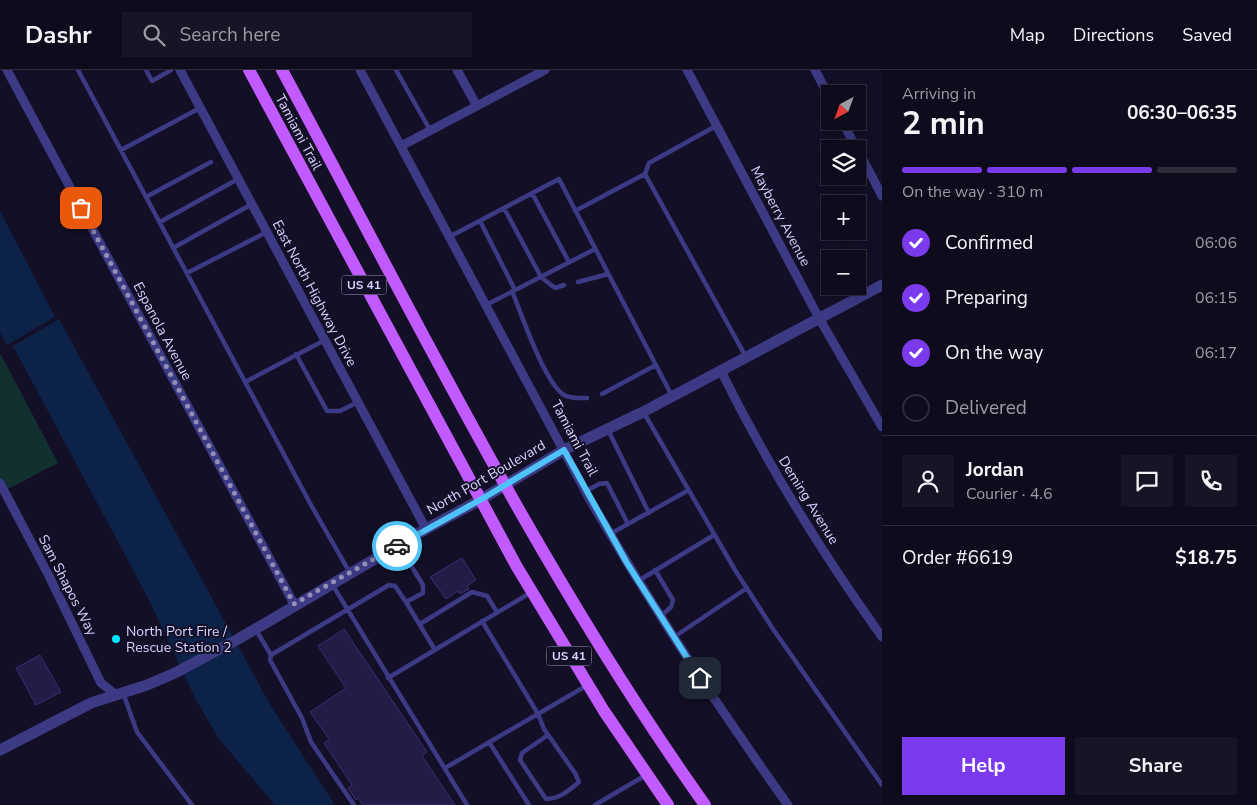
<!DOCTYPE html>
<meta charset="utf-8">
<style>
body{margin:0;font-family:"Nunito Sans",sans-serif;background:#171425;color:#f1f3f6;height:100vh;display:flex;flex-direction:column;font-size:19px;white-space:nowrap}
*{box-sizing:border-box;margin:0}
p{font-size:16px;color:#9b9ba3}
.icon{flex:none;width:28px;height:28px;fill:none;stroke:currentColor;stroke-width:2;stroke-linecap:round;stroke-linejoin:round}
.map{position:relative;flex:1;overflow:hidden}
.panel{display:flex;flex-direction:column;background:#0e0b1c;width:375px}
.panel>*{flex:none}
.needle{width:32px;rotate:221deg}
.controls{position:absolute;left:821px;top:15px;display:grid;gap:10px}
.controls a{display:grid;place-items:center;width:45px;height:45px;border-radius:0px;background:#0e0b1c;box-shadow:0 2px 12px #0003,0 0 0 1px #2e2b3b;font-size:25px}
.pin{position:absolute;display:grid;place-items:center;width:42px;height:42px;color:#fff;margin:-21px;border-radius:10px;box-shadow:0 2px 8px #0006}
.courier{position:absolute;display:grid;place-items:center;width:50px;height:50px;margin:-25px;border:4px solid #4fc3f7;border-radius:50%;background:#fff;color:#222;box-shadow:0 1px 6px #0007}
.headline em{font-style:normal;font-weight:700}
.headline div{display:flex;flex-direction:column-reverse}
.headline{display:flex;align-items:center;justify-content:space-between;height:85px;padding:0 20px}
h1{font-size:32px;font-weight:700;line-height:38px}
.bar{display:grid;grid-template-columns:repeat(4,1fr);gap:8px 5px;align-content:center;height:60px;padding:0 20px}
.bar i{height:6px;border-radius:4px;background:#2e2b3b}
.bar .current{background:#7c3aed}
.bar p{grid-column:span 4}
.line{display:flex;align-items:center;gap:12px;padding:0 20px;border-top:1px solid #2e2b3b}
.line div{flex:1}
.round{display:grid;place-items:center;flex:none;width:52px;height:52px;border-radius:0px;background:#171425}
ol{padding:0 20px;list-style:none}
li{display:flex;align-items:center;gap:15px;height:55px}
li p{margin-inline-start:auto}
li .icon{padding:5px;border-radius:50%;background:#7c3aed;color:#fff;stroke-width:4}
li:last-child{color:#9b9ba3}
li i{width:28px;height:28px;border:2px solid #2e2b3b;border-radius:50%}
.button{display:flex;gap:10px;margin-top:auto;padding:10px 20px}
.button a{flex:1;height:58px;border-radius:0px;background:#7c3aed;color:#fff;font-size:20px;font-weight:700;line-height:58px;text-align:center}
.button a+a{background:#171425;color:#f1f3f6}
header{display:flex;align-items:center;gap:30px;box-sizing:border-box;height:70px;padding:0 25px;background:#0e0b1c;border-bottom:1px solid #2e2b3b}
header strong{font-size:24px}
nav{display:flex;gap:28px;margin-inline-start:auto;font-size:18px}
.search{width:350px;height:45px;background:#171425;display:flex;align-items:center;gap:12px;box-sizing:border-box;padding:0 18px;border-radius:0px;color:#9b9ba3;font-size:19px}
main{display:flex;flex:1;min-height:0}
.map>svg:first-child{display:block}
.green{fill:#12302f}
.water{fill:#0c2248}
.building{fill:#241b47;stroke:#3b2d73}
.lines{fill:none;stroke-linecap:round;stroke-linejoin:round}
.service{stroke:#3d3a85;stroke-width:4.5}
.minor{stroke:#3d3a85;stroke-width:9}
.tertiary{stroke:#3d3a85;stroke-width:11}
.primary{stroke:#c25bff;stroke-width:12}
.done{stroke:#948fb3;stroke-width:5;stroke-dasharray:0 9}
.route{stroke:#4fc3f7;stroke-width:6}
.poi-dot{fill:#00e5ff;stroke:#130f26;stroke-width:2}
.labels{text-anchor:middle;stroke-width:4;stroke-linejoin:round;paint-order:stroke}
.shield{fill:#130f26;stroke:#9e99be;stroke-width:1}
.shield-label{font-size:12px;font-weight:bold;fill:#d9d4ff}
.street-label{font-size:14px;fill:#d9d4ff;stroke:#130f26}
.poi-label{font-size:14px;fill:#d9d4ff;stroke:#130f26;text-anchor:start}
</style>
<header>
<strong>Dashr</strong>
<div class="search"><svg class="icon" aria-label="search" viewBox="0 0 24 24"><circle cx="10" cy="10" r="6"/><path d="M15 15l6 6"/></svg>Search here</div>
<nav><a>Map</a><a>Directions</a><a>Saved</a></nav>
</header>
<main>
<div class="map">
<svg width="882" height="735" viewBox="0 0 882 735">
<rect width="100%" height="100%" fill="#130f26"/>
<!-- green -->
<path class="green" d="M0,283l58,110 -58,30z"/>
<!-- water -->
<path class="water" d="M0,141l55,106 -48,28 -7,-12z
M59,249l212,387 64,99h-60l-56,-66 -23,-39 -49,-104 -134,-250z"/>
<!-- building -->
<path class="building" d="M462,488l14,22 -9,6 2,3 -9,5 -2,-3 -12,8 -16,-22z
M344,559l83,123 -5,4 33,49h-92l-5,-7 -2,2 -8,-12 4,-3 -28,-42 5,-4 -19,-27 36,-24 -28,-42z
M40,585l21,37 -25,13 -20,-37z"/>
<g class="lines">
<!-- service -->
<path class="service" d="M78,0l233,435 39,68
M146,0l6,11 19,-11
M396,0l34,60
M121,80l79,-42
M645,104l4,-11 67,-37
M532,123l37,69
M146,127l65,-35
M504,138l37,69 14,11 9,-3
M575,141l70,-37 101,183
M480,151l35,69
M160,152l78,-43
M449,167l110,-58 113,217
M173,178l79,-44
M187,203l80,-41
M578,212l30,-8
M512,221c10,24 32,91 52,104 7,4 16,3 23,3
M486,235l109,-56
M296,284l31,57h13l18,-9
M245,312l80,-42
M602,324l54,-29
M644,343l91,157 38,59 109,156
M608,360l41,83
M586,421l13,-7 8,-1 21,41
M610,464l77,-43
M399,476l24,39v8l-17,9 29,48
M655,500l18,30 -2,7 -10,9
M638,511l76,-46
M332,514l135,221
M482,551l56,93 6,15 31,44 4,9c-10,8 -19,17 -33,17l-26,-39 2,-7 26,-18
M420,554l52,-32 15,4 10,16
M256,560l15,25
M674,567l73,-49
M388,608l142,-85
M123,623l14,39 55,73
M489,672l40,63
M445,698l141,-82
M354,735l-43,-63 -9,-24 -32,-58 1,-5 118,-70 6,1 11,16
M595,735l51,-30"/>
<!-- minor -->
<path class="minor" d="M7,0l287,534
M180,0l246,459
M360,0l230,430c61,105 127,206 198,305
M457,0l20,36
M687,0l132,248 63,109
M815,0l15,28
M842,51l15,28
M401,76l144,-76
M858,80l24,46
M721,301c46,93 101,182 161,266
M0,413l49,93 52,107 14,11"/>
<!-- tertiary -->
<path class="tertiary" d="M0,680l91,-47 56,-18 28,-12 65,-35 186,-109 54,-29 84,-50 79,-38 239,-127"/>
<!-- primary -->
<path class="primary" d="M249,0l268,497 87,144 64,94
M282,0c134,249 259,504 423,735"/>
</g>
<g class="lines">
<!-- done -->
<path class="done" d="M81,138l213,396 103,-58"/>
<!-- route -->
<path class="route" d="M397,476l83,-46 84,-50 63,113 73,115"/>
</g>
<!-- markers -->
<circle class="poi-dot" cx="116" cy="569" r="5"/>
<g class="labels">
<!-- shield labels -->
<g class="shield">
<rect x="341.5" y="205.5" width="45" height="19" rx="4"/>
<rect x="546.5" y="576.5" width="45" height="19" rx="4"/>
</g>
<g class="shield-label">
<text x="364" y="219">US 41</text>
<text x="569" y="590">US 41</text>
</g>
<!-- street labels -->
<g class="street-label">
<text transform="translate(299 62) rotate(62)" y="5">Tamiami Trail</text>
<text transform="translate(781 146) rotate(62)" y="5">Mayberry Avenue</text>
<text transform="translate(315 223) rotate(62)" y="5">East North Highway Drive</text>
<text transform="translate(163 261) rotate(62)" y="5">Espanola Avenue</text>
<text transform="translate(575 368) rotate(62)" y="5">Tamiami Trail</text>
<text transform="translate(486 407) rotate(-30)" y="5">North Port Boulevard</text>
<text transform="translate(809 430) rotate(58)" y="5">Deming Avenue</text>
<text transform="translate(68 515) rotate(63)" y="5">Sam Shapos Way</text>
</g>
<!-- poi labels -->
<g class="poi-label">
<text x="126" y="566">North Port Fire /<tspan x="126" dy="16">Rescue Station 2</tspan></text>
</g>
</g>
</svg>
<div class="controls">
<a><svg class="needle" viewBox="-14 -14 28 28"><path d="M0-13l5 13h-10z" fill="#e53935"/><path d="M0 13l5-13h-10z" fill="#9b9ba3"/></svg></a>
<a><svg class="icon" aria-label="layers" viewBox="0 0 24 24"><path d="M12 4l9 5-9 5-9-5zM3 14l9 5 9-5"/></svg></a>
<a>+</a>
<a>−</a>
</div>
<div class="pin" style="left:81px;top:138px;background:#ea580c"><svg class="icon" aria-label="bag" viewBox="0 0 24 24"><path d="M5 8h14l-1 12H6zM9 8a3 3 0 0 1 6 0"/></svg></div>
<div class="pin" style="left:700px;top:608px;background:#1f2937"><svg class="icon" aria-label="home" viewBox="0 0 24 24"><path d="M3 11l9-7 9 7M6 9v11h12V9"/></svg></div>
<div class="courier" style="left:397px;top:476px"><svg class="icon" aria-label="car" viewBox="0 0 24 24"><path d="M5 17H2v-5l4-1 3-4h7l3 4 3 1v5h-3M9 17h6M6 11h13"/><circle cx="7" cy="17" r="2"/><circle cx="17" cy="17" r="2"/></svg></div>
</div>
<section class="panel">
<div class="headline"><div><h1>2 min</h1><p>Arriving in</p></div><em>06:30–06:35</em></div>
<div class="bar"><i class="current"></i><i class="current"></i><i class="current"></i><i></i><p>On the way · 310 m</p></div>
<ol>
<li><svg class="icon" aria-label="check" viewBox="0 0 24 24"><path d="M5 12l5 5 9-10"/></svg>Confirmed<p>06:06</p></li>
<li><svg class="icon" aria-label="check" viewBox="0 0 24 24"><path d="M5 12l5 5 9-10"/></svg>Preparing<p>06:15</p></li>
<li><svg class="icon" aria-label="check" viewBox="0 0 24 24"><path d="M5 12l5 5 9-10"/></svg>On the way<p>06:17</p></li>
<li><i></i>Delivered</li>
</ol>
<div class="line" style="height:90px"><a class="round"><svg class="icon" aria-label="person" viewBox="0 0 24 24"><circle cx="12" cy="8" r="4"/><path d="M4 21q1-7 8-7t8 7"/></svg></a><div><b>Jordan</b><p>Courier · 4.6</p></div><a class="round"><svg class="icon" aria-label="chat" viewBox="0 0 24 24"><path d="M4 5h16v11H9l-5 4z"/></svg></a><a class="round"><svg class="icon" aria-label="phone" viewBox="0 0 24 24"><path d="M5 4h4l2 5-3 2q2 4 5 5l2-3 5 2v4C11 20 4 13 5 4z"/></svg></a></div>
<div class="line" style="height:65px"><div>Order #6619</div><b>$18.75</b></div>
<div class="button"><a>Help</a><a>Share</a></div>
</section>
</main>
